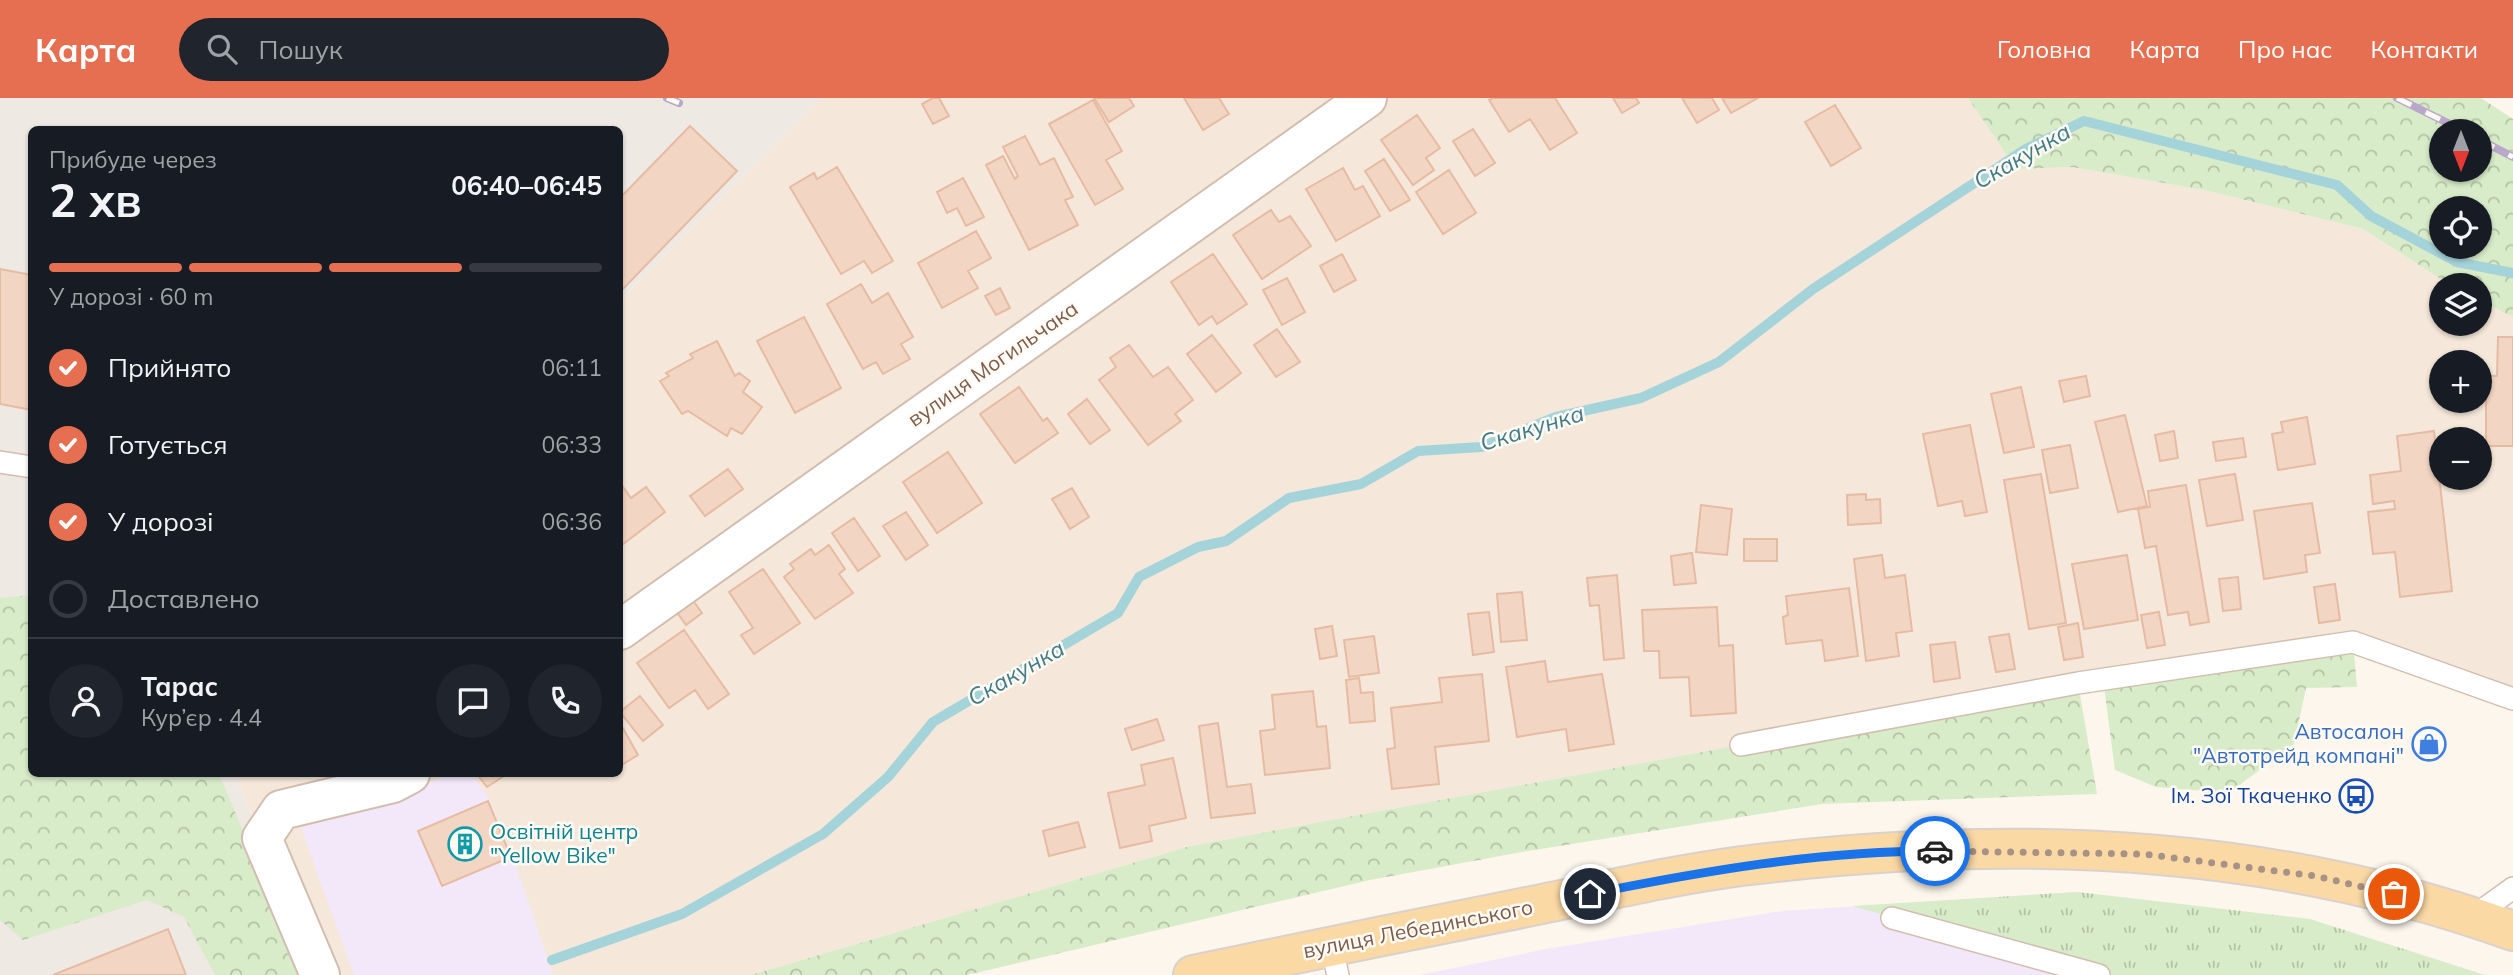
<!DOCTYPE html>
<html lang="uk">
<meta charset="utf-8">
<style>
body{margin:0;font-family:Mulish,sans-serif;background:#20242c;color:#f1f3f6;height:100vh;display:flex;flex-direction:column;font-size:26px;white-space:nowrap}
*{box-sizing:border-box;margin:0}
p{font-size:23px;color:#9ea1a6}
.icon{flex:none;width:38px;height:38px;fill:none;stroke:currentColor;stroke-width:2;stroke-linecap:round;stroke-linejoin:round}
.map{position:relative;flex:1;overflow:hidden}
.details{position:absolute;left:28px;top:28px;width:595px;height:651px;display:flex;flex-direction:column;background:#171b24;border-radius:10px;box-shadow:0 2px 5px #0004}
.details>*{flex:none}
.needle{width:46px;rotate:180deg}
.tools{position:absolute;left:2429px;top:21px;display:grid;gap:14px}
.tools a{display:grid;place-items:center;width:63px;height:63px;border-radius:50%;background:#171b24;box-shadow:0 2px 5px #0004;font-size:35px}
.pin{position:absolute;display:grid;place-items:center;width:60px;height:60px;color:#fff;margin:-30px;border:4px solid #fff;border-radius:50%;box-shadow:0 2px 7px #0007}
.courier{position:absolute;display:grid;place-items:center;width:70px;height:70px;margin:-35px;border:5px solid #1a73e8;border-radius:50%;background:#fff;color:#222;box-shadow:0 2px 9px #0007}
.headline em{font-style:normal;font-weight:700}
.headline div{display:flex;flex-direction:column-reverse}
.headline{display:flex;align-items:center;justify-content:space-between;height:119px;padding:0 21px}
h1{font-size:46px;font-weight:700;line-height:52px}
.bar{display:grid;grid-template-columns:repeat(4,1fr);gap:10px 7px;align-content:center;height:84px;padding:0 21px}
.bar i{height:9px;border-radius:5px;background:#363941}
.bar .active{background:#e76f51}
.bar p{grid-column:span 4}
.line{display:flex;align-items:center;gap:18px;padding:0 21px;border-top:2px solid #363941}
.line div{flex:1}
.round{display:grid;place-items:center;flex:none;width:74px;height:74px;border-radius:37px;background:#20242c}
ol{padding:0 21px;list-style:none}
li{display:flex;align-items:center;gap:21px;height:77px}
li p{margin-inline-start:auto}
li .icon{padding:7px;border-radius:50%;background:#e76f51;color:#fff;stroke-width:4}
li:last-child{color:#9ea1a6}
li i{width:38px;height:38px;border:4px solid #363941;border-radius:50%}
header{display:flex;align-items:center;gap:42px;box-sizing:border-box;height:98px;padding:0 35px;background:#e76f51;color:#fff}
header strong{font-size:33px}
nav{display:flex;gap:38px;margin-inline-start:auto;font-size:24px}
.search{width:490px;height:63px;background:#20242c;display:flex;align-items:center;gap:18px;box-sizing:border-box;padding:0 24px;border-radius:38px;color:#9ea1a6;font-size:26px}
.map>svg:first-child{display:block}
.residential{fill:#f5e8da;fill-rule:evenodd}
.industrial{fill:#efe9e4}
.education{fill:#f3e8fa}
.grass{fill:url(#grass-tufts)}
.forest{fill:url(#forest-crowns);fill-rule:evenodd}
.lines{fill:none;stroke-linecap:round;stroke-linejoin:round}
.stream{stroke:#a5d3da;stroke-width:10}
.building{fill:#f3d5c3;stroke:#e6bba3;stroke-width:2}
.lane-casing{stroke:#d1beb0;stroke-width:24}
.street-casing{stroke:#d1beb0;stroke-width:42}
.primary-casing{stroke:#dad1cd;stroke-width:42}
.lane{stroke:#fff;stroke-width:21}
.street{stroke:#fff;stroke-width:38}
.primary{stroke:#fbd9a5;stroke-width:38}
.rail-casing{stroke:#b9a8c9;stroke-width:8}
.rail{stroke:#fffaf3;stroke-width:5;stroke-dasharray:16;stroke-linecap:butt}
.done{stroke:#a89285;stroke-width:7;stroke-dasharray:0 12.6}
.route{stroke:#1a73e8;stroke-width:9}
.labels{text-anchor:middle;stroke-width:5;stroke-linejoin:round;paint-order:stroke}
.street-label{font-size:21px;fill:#7a5c4d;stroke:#fffaf3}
.shop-label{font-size:21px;fill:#366cbe;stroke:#fffaf3;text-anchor:end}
.transit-label{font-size:21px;fill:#164399;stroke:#fffaf3;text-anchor:end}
.culture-label{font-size:21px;fill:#0d838f;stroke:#fffaf3;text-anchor:start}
.water-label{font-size:23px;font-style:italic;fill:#437c86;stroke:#fffaf3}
</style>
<header>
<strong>Карта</strong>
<div class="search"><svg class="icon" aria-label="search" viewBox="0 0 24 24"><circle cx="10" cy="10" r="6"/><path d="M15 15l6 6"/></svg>Пошук</div>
<nav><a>Головна</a><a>Карта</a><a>Про нас</a><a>Контакти</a></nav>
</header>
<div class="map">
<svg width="2513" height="877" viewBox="0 0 2513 877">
<defs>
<pattern id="grass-tufts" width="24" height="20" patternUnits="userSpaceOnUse" patternTransform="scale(1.75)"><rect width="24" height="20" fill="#d8ecc9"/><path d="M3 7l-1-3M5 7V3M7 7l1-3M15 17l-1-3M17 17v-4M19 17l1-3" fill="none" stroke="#b4c2a5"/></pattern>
<pattern id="forest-crowns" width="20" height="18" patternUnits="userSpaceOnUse" patternTransform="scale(1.75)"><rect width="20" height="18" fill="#d8ecc9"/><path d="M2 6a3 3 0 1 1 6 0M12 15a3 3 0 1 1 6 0" fill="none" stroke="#b4c2a5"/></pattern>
</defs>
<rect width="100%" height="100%" fill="#fdf6ec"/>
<!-- residential -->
<path class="residential" d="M821,0h1147l48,71 56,-2 132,23 159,39 87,56h-9v39h39v-23l33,16v382l-160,-57 -612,103 -551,101 -439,129h-436l-80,-201h385v-474zM2441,264h39v39h-39zM2441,341h39v39h-39z"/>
<!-- industrial -->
<path class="industrial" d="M0,0h821l-201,202v-170h-588v644h203l80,201h-315z"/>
<!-- education -->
<path class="education" d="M446,676h26l17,25 25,61 39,115h-199l-53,-147 136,-48z
M2078,794l71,83h-729l126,-26 236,-38z"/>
<!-- grass -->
<path class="grass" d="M2078,794l232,27 175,56h-385l-248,-69z"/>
<!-- forest -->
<path class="forest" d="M1968,0h513l32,21v198l-33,-16v-16h-30l-87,-56 -159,-39 -132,-23 -56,2zM2441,33h39v39h-39zM2441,110h39v39h-39z
M31,497l1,179h187l85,201h-89l-31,-58 -37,-17 -124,40 -23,-20v-322z
M2353,544l4,45 -51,1 -12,56 -65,49 -73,-6 -41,-17 -12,-91z
M2078,585l19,111 -275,10 -294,47 -158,29 -403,95h-216l439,-129z"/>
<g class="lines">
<!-- stream -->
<path class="stream" d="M552,862l130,-46 141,-80 65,-57 45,-55 185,-109 21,-36 59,-30 28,-6 63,-43 72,-14 57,-33 63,-4 75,-30 85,-19 78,-36 94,-73 213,-140 58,-28 253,64 34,31 86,46 56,11"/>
</g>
<!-- building -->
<path class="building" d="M933,0h6l10,18 -16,8 -11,-20z
M1094,0h35l5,8 -25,16z
M1184,0h35l10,16 -26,16z
M1493,0h62l22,35 -27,17 -20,-31 -21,13 -20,-32z
M1613,0h23l3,5 -17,10z
M1682,0h30l7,12 -22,13z
M1722,0h36l-27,15z
M1093,2l29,51 -16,9 17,29 -28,16 -46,-81z
M1835,7l26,43 -30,18 -26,-44z
M1417,17l23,33 -14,10 8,12 -21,15 -32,-45z
M690,28l47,45 -117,121v-94z
M1473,31l22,34 -20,13 -22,-35z
M1025,38l15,29 14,-7 19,39 -8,3 13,25 -49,25 -43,-85 17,-9 12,23 3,-3 -15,-29z
M1384,61l26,41 -20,11 -25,-40z
M837,69l56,94 -21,12 -8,-12 -23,13 -51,-87 24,-14 3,6z
M1343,70l12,22 8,-4 17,30 -44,25 -30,-52z
M1449,72l27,43 -33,21 -27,-42z
M963,80l21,39 -18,9 -9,-18 -10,5 -10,-21z
M1271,112l8,12 11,-6 21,30 -49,33 -29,-44z
M976,133l15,27 -23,13 10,17 -36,20 -24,-45z
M1213,156l34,50 -30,20 -5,-8 -13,9 -28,-43z
M1342,156l14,26 -22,12 -14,-26z
M0,171l32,6v135l-32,-6z
M1287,180l18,34 -23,13 -19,-35z
M861,186l11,19 16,-10 25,44 -12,7 9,15 -27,15 -7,-12 -13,7 -36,-65z
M1000,190l10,20 -14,7 -11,-19z
M804,219l37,71 -46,25 -38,-72z
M1277,231l23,33 -24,15 -22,-32z
M1212,237l29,38 -25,19 -29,-38z
M2498,239h15v109h-27v-70h11z
M717,243l18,35 4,-3 11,8 -7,11 19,15 -20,27 -11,-6 -4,8 -39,-25 -6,3 -22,-33 9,-5 -3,-3 27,-15 -3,-4z
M1129,247l24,32 15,-10 25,33 -18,14 6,7 -33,24 -49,-65 17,-13 -6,-9z
M2086,278l4,20 -26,6 -5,-21z
M1019,289l24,34 4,-3 11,15 -43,30 -35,-49z
M2021,289l13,60 -30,6 -13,-59z
M1087,301l23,31 -20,14 -22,-30z
M2125,317l22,91 -29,6 -23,-90z
M2307,319l8,47 -37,6 -6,-36 11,-2 -2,-10z
M1970,327l17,87 -22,4 -3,-15 -24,5 -15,-72z
M2174,333l4,27 -18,3 -5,-26z
M2434,333l18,160 -52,6 -5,-45 -22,2 -5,-42 27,-3 -1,-8 -21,3 -3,-29 31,-4 -4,-35z
M2243,340l3,19 -30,4 -3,-19z
M2070,347l8,43 -28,5 -8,-43z
M948,354l34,51 -45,30 -34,-51z
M728,371l15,20 -38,27 -15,-20z
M2041,376l25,149 -37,6 -25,-149z
M2235,376l8,46 -36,6 -8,-46z
M621,386l10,14 15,-11 19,25 -43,33 -2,-4z
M2186,387l23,137 -19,3 -2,-13 -20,3 -12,-69 -11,2 -7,-39 12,-2 -2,-16z
M1072,390l17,29 -19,12 -18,-30z
M1866,396v6l14,-1 1,24 -33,2 -1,-30z
M2312,405l8,50 -15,2 2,17 -43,7 -10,-68z
M1701,407l31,4 -5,46 -31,-3z
M906,414l22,33 -22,15 -23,-34z
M854,420l26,38 -22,15 -26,-38z
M1744,441h33v22h-33z
M829,447l16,24 -6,5 14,19 -38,26 -31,-42 10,-8 -4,-5 21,-15 4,6z
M1692,455l4,30 -22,2 -3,-29z
M1882,457l3,23 20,-3 7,56 -16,2 3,23 -33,5 -12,-102z
M2127,457l11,65 -54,9 -12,-65z
M763,471l37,54 -46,31 -13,-19 12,-7 -24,-36z
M1617,477l7,83 -20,2 -5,-55 -9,1 -3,-28z
M2238,479l3,32 -18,2 -4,-32z
M2335,486l5,36 -21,3 -5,-36z
M1849,490l9,68 -33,5 -3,-21 -36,4 -3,-27 5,-2 -2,-19z
M687,494l15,21 -16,12 -15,-21z
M1522,494l5,48 -26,2 -4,-48z
M1717,509l2,39 14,-1 3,68 -45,3 -2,-39 -29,1 -1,-27h-15l-2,-41z
M1489,514l5,40 -21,3 -5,-41z
M2159,514l6,33 -18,3 -6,-33z
M2078,525l5,34 -19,3 -6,-33z
M1332,528l5,30 -17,3 -5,-30z
M684,532l45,64 -21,15 -13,-19 -26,18 -32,-45z
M2009,536l6,35 -19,3 -7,-35z
M1374,538l5,37 -30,4 -5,-37z
M1955,544l5,36 -26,4 -4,-37z
M1545,563l3,21 54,-8 12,70 -45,7 -3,-22 -49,8 -11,-70z
M1482,576l7,67 -54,6 4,37 -47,5 -5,-40 8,-1 -4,-40 51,-6 -3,-24z
M1359,580l2,15 12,-1 2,29 -25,2 -4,-43z
M1313,593l4,36 9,-1 4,42 -65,7 -5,-44 15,-2 -3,-34z
M640,598l23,29 -20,16 -23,-29z
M1157,621l7,21 -32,10 -7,-21z
M620,625l18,32 -18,11z
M1218,625l9,64 24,-3 4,29 -44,5 -12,-92z
M1173,660l13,60 -37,8 3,15 -32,7 -12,-55 37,-8 -4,-20z
M477,676h30l-20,13z
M488,703l23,56 -69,29 -24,-55z
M1078,724l7,25 -36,9 -6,-25z
M168,831l18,46h-133z"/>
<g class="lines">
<defs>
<path id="lane" d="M0,364l32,5
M1741,647l337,-62 275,-41 160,57
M2474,818l39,-28
M1892,820l207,57
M1331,848l7,29"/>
<path id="street" d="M620,532l747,-532
M320,877l-58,-137 19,-28 112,-27 17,-9"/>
<path id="primary" d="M1193,877c115,-24 229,-47 344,-70 68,-14 136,-30 205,-39 256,-32 526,-24 771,65"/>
</defs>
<!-- lane casing -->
<use href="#lane" class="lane-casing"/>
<!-- street casing -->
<use href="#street" class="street-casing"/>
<!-- primary casing -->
<use href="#primary" class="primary-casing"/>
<!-- lane -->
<use href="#lane" class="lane"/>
<!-- street -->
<use href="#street" class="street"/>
<!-- primary -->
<use href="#primary" class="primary"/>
<defs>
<path id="rail" d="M667,0l12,5
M2397,0l67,33
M2480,42l33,17"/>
</defs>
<!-- rail casing -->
<use href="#rail" class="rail-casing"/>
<!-- rail -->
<use href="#rail" class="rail"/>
</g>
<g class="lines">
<!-- done -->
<path class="done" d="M1935,753l209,3 171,22 79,18"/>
<!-- route -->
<path class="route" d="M1590,796c114,-23 229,-43 345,-43"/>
</g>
<!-- icons -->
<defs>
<symbol id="shop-ring" viewBox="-11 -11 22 22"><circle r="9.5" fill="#fffaf3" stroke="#3f7fe0" stroke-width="1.5"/><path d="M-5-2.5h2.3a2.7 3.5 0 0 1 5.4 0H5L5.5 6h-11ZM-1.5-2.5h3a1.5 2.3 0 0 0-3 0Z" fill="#3f7fe0"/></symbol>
<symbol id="bus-ring" viewBox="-11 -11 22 22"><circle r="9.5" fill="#fffaf3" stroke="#1a4fb4" stroke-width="1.5"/><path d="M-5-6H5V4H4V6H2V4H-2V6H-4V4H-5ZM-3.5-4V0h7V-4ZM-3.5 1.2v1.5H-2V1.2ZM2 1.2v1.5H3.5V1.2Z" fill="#1a4fb4"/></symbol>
<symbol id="building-ring" viewBox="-11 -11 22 22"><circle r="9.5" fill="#fffaf3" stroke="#0f9aa8" stroke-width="1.5"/><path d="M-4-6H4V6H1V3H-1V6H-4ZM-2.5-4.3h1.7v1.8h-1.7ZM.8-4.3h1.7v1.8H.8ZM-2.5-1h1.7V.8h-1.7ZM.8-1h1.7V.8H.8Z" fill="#0f9aa8"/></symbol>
</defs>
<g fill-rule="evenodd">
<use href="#shop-ring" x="2410" y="627" width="38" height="38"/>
<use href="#bus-ring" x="2337" y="679" width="38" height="38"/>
<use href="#building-ring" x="446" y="727" width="38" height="38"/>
</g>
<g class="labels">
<!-- street labels -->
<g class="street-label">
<text transform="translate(993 266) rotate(-35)" y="7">вулиця Могильчака</text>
<text transform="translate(1418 831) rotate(-11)" y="7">вулиця Лебединського</text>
</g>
<!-- shop labels -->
<g class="shop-label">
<text x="2404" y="641">Автосалон<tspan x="2404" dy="24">"Автотрейд компані"</tspan></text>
</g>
<!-- transit labels -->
<g class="transit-label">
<text x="2332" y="705">Ім. Зої Ткаченко</text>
</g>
<!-- culture labels -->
<g class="culture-label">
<text x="490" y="741">Освітній центр<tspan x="490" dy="24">"Yellow Bike"</tspan></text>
</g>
<!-- water labels -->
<g class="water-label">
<text transform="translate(2022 58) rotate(-30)" y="8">Скакунка</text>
<text transform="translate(1532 330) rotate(-17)" y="8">Скакунка</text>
<text transform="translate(1016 575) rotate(-30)" y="8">Скакунка</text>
</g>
</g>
</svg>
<div class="tools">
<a><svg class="needle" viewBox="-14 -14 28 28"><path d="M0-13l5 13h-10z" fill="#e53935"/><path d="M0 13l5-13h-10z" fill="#9ea1a6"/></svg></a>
<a><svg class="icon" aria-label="locate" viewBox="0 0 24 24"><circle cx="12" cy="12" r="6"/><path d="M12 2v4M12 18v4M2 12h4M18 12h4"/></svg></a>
<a><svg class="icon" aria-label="layers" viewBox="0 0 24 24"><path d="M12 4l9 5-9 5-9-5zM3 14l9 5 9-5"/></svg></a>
<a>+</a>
<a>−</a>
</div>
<div class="pin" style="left:2394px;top:796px;background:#ea580c"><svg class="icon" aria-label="bag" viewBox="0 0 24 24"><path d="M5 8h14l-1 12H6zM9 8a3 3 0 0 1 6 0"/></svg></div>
<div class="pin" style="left:1590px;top:796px;background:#1f2937"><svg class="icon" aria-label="home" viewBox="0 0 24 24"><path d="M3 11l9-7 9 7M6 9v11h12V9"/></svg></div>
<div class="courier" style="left:1935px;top:753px"><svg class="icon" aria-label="car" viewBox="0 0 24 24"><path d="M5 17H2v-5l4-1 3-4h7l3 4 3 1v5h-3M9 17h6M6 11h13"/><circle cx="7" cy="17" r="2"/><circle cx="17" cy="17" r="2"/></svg></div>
<section class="details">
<div class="headline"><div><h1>2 хв</h1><p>Прибуде через</p></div><em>06:40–06:45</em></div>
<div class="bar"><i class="active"></i><i class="active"></i><i class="active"></i><i></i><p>У дорозі · 60 m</p></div>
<ol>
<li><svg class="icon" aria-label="check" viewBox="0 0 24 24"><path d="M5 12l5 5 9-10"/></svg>Прийнято<p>06:11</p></li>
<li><svg class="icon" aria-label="check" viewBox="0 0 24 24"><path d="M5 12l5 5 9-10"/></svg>Готується<p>06:33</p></li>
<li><svg class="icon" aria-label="check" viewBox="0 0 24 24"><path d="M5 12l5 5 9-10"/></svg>У дорозі<p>06:36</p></li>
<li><i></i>Доставлено</li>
</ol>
<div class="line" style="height:126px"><a class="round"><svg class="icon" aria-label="person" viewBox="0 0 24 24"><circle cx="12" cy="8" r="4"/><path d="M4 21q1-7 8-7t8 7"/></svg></a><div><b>Тарас</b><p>Кур’єр · 4.4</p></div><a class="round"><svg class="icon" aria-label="chat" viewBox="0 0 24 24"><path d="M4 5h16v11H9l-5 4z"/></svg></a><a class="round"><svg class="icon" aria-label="phone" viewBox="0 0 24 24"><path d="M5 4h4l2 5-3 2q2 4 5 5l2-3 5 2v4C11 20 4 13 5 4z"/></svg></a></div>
</section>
</div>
